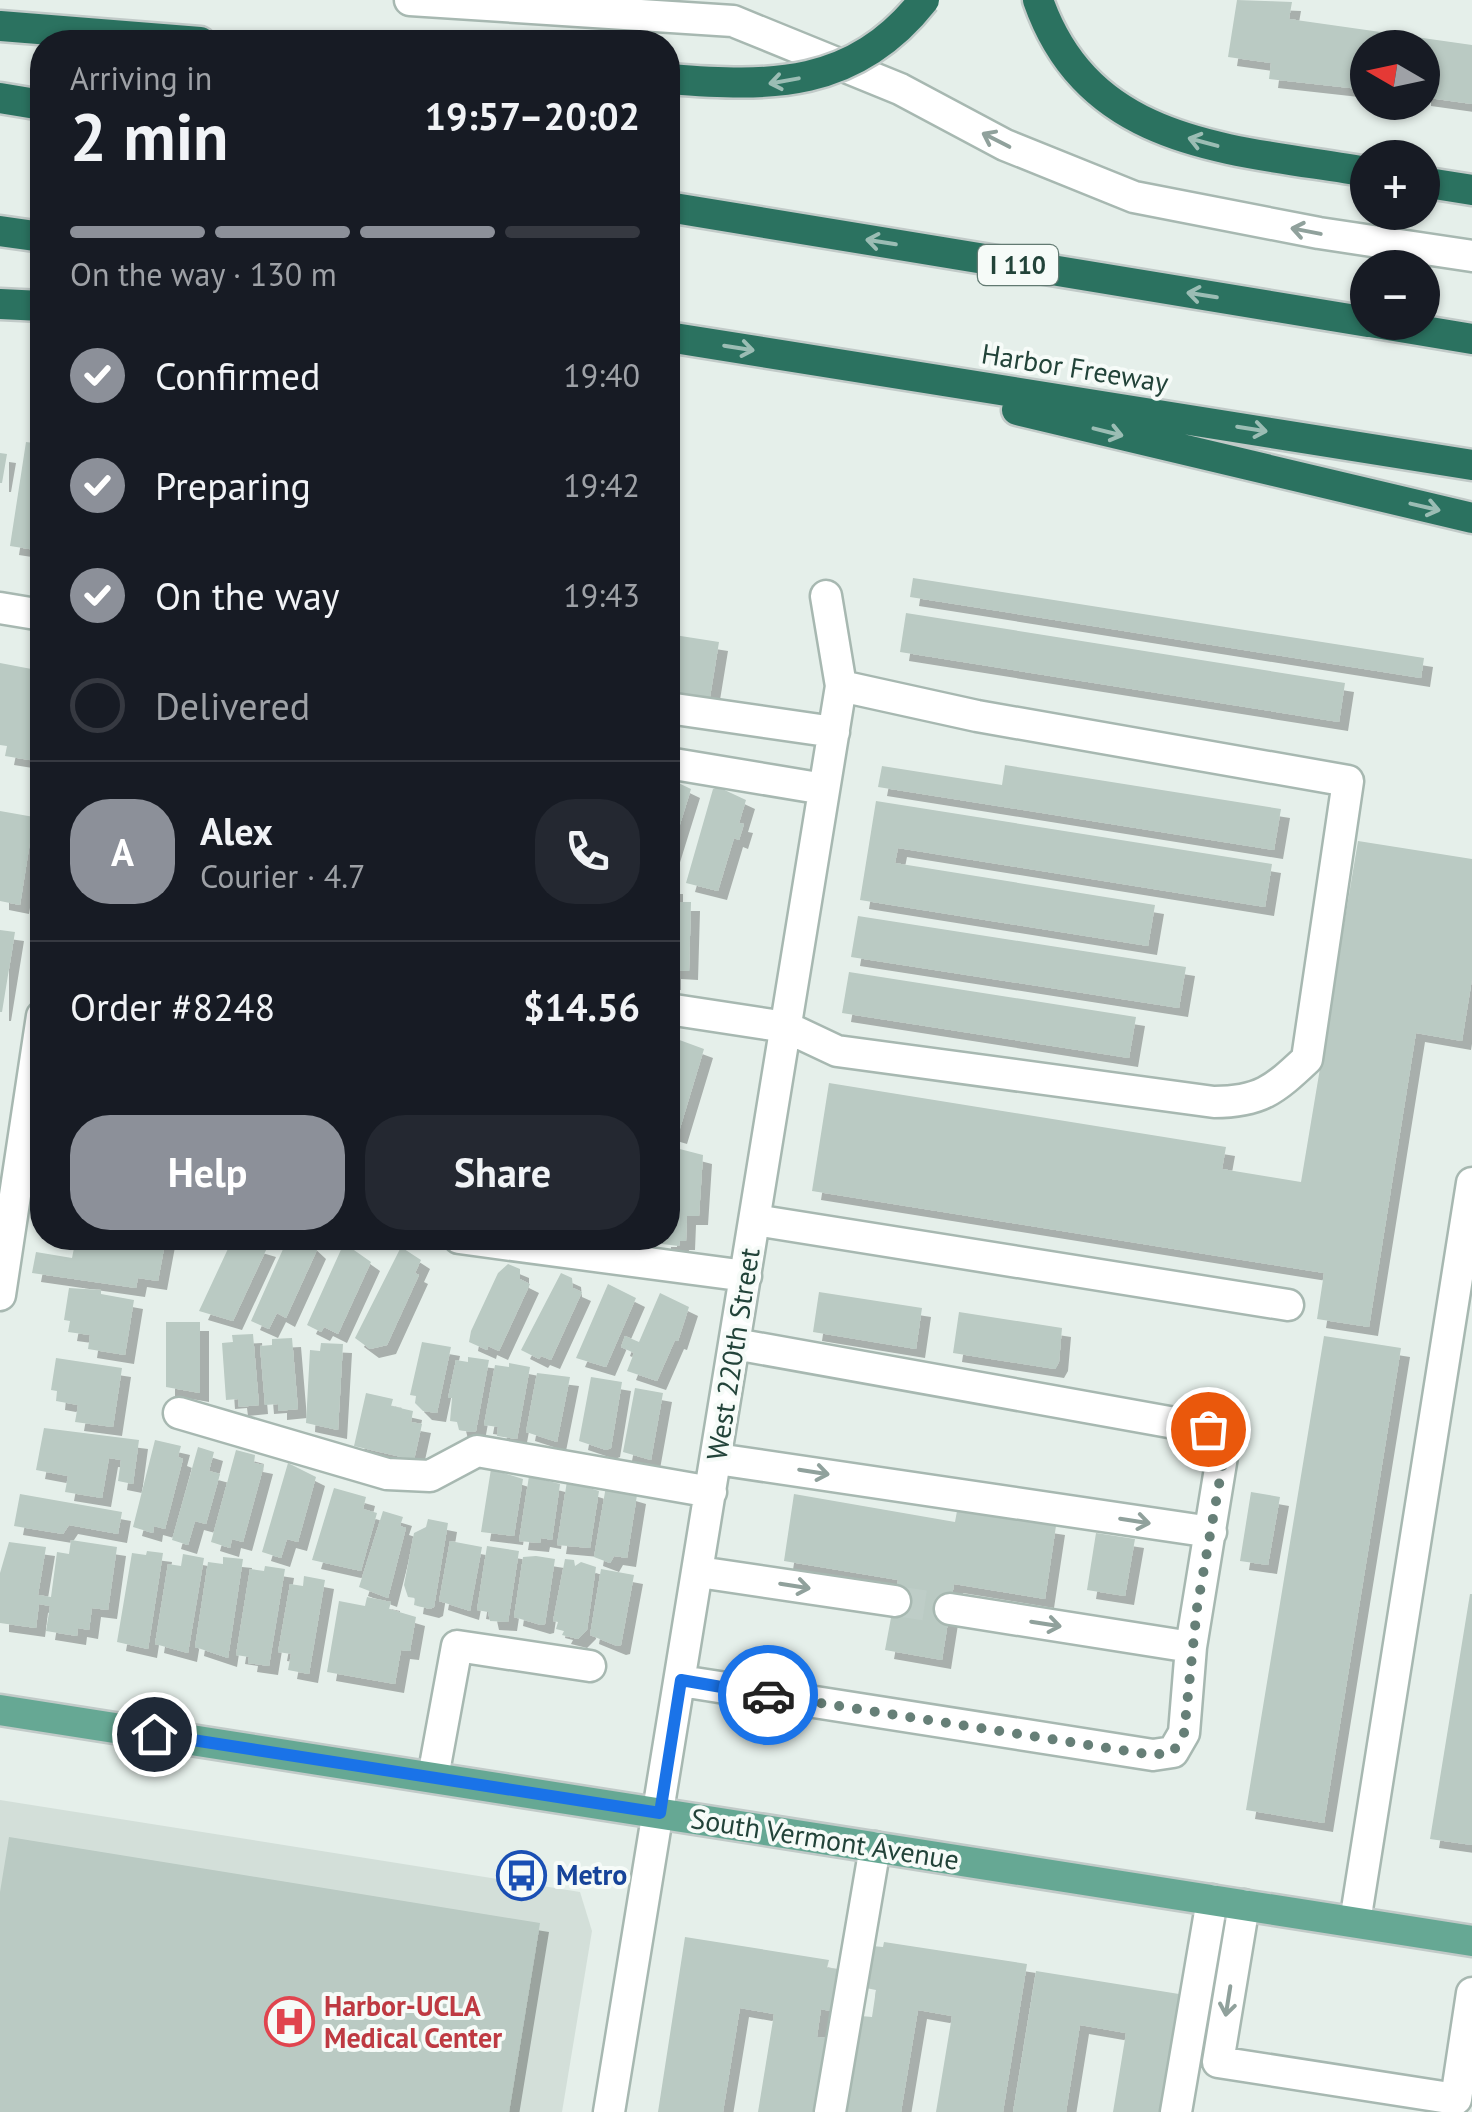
<!DOCTYPE html>
<meta charset="utf-8">
<style>
body{margin:0;font-family:"PT Sans",sans-serif;background:#242831;color:#f1f3f6;height:100vh;display:flex;flex-direction:column;font-size:38px;white-space:nowrap}
*{box-sizing:border-box;margin:0}
p{font-size:32px;color:#9ea1a6}
.icon{flex:none;width:55px;height:55px;fill:none;stroke:currentColor;stroke-width:2;stroke-linecap:round;stroke-linejoin:round}
.map{position:relative;flex:1;overflow:hidden}
.panel{position:absolute;left:30px;top:30px;width:650px;height:1220px;display:flex;flex-direction:column;background:#171b24;border-radius:40px;box-shadow:0 2px 8px #0004}
.panel>*{flex:none}
.needle{width:65px;rotate:279deg}
.buttons{position:absolute;left:1350px;top:30px;display:grid;gap:20px}
.buttons a{display:grid;place-items:center;width:90px;height:90px;border-radius:50%;background:#171b24;box-shadow:0 2px 8px #0004;font-size:50px}
.pin{position:absolute;display:grid;place-items:center;width:85px;height:85px;color:#fff;margin:-42px;border:5px solid #fff;border-radius:50%;box-shadow:0 2px 10px #0007}
.courier{position:absolute;display:grid;place-items:center;width:100px;height:100px;margin:-50px;border:8px solid #1a73e8;border-radius:50%;background:#fff;color:#222;box-shadow:0 2px 12px #0007}
.headline em{font-style:normal;font-weight:600}
.headline div{display:flex;flex-direction:column-reverse}
.headline{display:flex;align-items:center;justify-content:space-between;height:170px;padding:0 40px}
h1{font-size:65px;font-weight:600;line-height:75px}
.bar{display:grid;grid-template-columns:repeat(4,1fr);gap:15px 10px;align-content:center;height:120px;padding:0 40px}
.bar i{height:12px;border-radius:8px;background:#363941}
.bar .active{background:#8c9099}
.bar p{grid-column:span 4}
.line{display:flex;align-items:center;gap:25px;padding:0 40px;border-top:2px solid #363941}
.line div{flex:1}
.round{display:grid;place-items:center;flex:none;width:105px;height:105px;border-radius:40px;background:#242831}
ol{padding:0 40px;list-style:none}
li{display:flex;align-items:center;gap:30px;height:110px}
li p{margin-inline-start:auto}
li .icon{padding:10px;border-radius:50%;background:#8c9099;color:#fff;stroke-width:4}
li:last-child{color:#9ea1a6}
li i{width:55px;height:55px;border:5px solid #363941;border-radius:50%}
.button{display:flex;gap:20px;margin-top:auto;padding:20px 40px}
.button a{flex:1;height:115px;border-radius:40px;background:#8c9099;color:#fff;font-size:40px;font-weight:600;line-height:115px;text-align:center}
.button a+a{background:#242831;color:#f1f3f6}
.map>svg:first-child{display:block}
.built{fill:#d3dfd9}
.building{fill:#bacac3;filter:url(#shadow)}
.lines{fill:none;stroke-linecap:round;stroke-linejoin:round}
.minor-tunnel{stroke:#becdc7;stroke-width:30;stroke-dasharray:30 15;stroke-linecap:butt}
.minor-casing{stroke:#a7b8b1;stroke-width:35}
.major-casing{stroke:#c1cac8;stroke-width:35}
.highway-casing{stroke:#c1cac8;stroke-width:35}
.minor{stroke:#fff;stroke-width:30}
.major{stroke:#66a894;stroke-width:30}
.highway{stroke:#2b7260;stroke-width:30}
.highway-bridge-casing{stroke:#c1cac8;stroke-width:35;stroke-linecap:butt}
.highway-bridge{stroke:#2b7260;stroke-width:30}
.oneway{stroke:#9bbdb4}
.oneway2{stroke:#90a19c}
.done{stroke:#667f77;stroke-width:10;stroke-dasharray:0 18}
.route{stroke:#1a73e8;stroke-width:12}
.labels{text-anchor:middle;stroke-width:8;stroke-linejoin:round;paint-order:stroke}
.shield{fill:#f6fbf8;stroke:#627a72;stroke-width:2.5}
.shield-label{font-size:25px;font-weight:bold;fill:#224339}
.street-label{font-size:28px;fill:#224339;stroke:#f6fbf8}
.transit-label{font-size:28px;font-weight:bold;fill:#164399;stroke:#f6fbf8;text-anchor:start}
.health-label{font-size:28px;font-weight:bold;fill:#be3a42;stroke:#f6fbf8;text-anchor:start}
</style>
<div class="map">
<svg width="1472" height="2112" viewBox="0 0 1472 2112">
<defs>
<filter id="shadow"><feDropShadow dx="9" dy="9" stdDeviation="0" flood-color="#0004"/></filter>
</defs>
<rect width="100%" height="100%" fill="#e5efea"/>
<!-- built -->
<path class="built" d="M0,1800l580,92 12,39 -30,181h-562z"/>
<!-- building -->
<path class="building" d="M1237,0l55,2 -3,17 183,26v59l-50,-7v-49h-54v42l-99,-11 2,-16 -43,-6z
M26,442l16,2v107l-32,-5z
M0,453l7,1 -5,29h-2z
M913,578l511,80 -3,20 -511,-81z
M906,613l439,70 -6,39 -439,-70z
M668,634l51,8 -9,55 -42,-6z
M0,663l42,8v91l-37,-6 2,-10 -7,-1z
M1005,765l276,44 -7,41 -396,-63 4,-21 120,19z
M668,778l23,11 -23,74z
M718,787l28,13 -7,23 5,1 -5,16 -5,-2 -16,53 -32,-8 27,-94z
M876,801l396,63 -7,43 -367,-59 -3,15 260,42 -7,41 -288,-46z
M0,811l34,6 -14,88 -20,-4z
M1358,841l114,18v120l-10,62 -46,-8 -47,294 -52,-8 7,-46 -512,-82 17,-108 397,64 -4,22 79,13z
M668,885h6v17h17l-2,69 -17,-1v11h-4z
M858,916l328,51 -7,41 -328,-51z
M0,930l15,2 -13,80h-2z
M849,972l287,45 -7,41 -287,-45z
M674,1038l30,11 -26,86 -10,-3v-71z
M668,1146l35,9 -4,61h-12l-1,25h-6l-1,5 -17,-2v-6h6z
M76,1238h90l-8,43 -20,-3 -2,10 -104,-15 4,-21 36,6z
M233,1238l34,10 -34,73 -34,-10z
M288,1238h16l13,12 -31,68 -9,-5 -8,16 -18,-8z
M344,1243l27,19 -33,72 -14,-7 -3,5 -14,-7z
M401,1247l20,13 -6,13 4,2 -32,70 -17,4 -15,-11z
M508,1264l12,5v10l10,5 -31,67 -11,-5 -1,4 -18,-8 2,-11 27,-58z
M561,1273l11,5 1,10 9,4 -31,68 -10,-4 -2,3 -18,-9z
M608,1284l28,14 -30,69 -30,-9z
M69,1288l32,2v4l33,6 -9,55 -37,-6 2,-14 -22,-3 2,-11 -6,-1z
M819,1292l103,16 -6,41 -103,-17z
M660,1293l29,14 -11,34 -3,-1 -18,41 -30,-10 7,-18 -13,-6 4,-11 14,6z
M959,1312l103,16 -3,34 -4,7 -102,-16z
M166,1322h34v71l-34,-6z
M253,1334l6,71 -20,2 -1,-8 -12,1 -4,-57 11,-1 -1,-7z
M1324,1336l77,12 -77,475 -78,-13z
M292,1338l6,71 -20,2v-7l-13,1 -5,-59 12,-1v-6z
M422,1342l29,5 -14,66 -14,-2 -8,-8 1,-7 -6,-1z
M321,1343l22,1 -5,86 -32,-7 4,-73 10,1z
M468,1357l21,3 -13,71 -4,1 -13,-2 -2,-8 -7,-1 2,-23h-4l8,-38 12,2z
M56,1358l66,10 -9,59 -38,-5 3,-17 -22,-4 1,-10 -6,-1z
M509,1363l21,4 -13,72 -20,-3 1,-9 -14,-2 11,-60 14,2z
M537,1373l33,4 -13,65 -31,-10z
M591,1377l31,5 -11,66 -5,2 -27,-9z
M635,1388l28,5 -12,67 -28,-8z
M366,1393l27,6 -2,7 22,5 -2,11 11,2 -8,36 -60,-14z
M44,1428l95,12 -6,44 -15,-3 3,-21 -12,-2 -7,40 -37,-6 3,-16 -32,-6z
M155,1440l26,6 -3,11 5,2 -18,70 -11,-3 -1,7 -20,-6z
M198,1447l16,5 -5,19 11,3 -14,50 -11,-3 -7,24 -16,-5z
M236,1450l19,5 -1,8 10,2 -21,77 -11,-3 -2,9 -19,-6z
M288,1463l28,14 -18,65 -11,-3 -6,19 -19,-6z
M491,1469l32,10 -9,57 -33,-4z
M529,1476l31,8 -8,56 -11,-2 -1,5 -21,-2z
M567,1481l32,10 -9,57 -33,-3z
M606,1486l31,9 -10,63 -13,-2 -4,7 -16,-6z
M334,1488l32,9 -3,12 14,4 -16,58 -49,-11z
M1251,1492l29,5 -12,68 -28,-4z
M20,1494l102,18 -4,22 -49,-9 -6,9 -49,-8z
M794,1494l161,28 2,-11 99,15 -11,73 -91,-15 -12,76 -57,-10 13,-70 -114,-19z
M383,1511l20,6 -3,9 6,2 -18,70 -29,-11z
M428,1519l20,4 -14,84 -4,2 -16,-4 1,-7 -7,-1 -4,-12 10,-52 12,-6z
M1096,1533l39,6 -10,57 -38,-6z
M71,1540l46,7 -9,63 -16,-2 -3,22 -11,-2 -1,8 -31,-5 4,-25 -11,-2 -3,24 -36,-5v-50l9,-31 37,5 -8,48 13,2 6,-45 12,2z
M450,1541l32,6 -12,64 -31,-10z
M487,1546l32,5 -11,71 -18,-1 -2,-9 -11,-2z
M147,1551l16,2 -15,96 -31,-7 15,-89 14,2z
M183,1554l21,4 -16,95 -33,-9 13,-80 13,2z
M536,1556l19,3 -10,65 -4,1 -27,-8 9,-60z
M223,1557l20,2 -15,99 -33,-11 13,-85 15,2z
M565,1559l9,1 1,6 6,-4 15,5 -9,63 -9,9 -16,-4 2,-4 -8,-2 2,-7 -5,-1z
M265,1566l20,3 -16,97 -21,-3 1,-6 -13,-2 14,-86 14,2z
M601,1569l33,6 -13,70 -4,1 -27,-11z
M304,1576l21,4 -16,94 -21,-4 3,-16 -13,-2 12,-68 13,2z
M1470,1594h2v251l-42,-6z
M367,1597l24,5 -2,7 27,8 -6,34 -9,-1 -6,34 -68,-12 12,-71 26,5z
M9,1837l531,86 -31,189h-509v-220z
M685,1937l144,23 -2,8 10,1 -7,42 -9,-2 -4,28 9,1 -12,74h-56l16,-98 -34,-6 -17,104h-65z
M884,1942l143,22 -24,148h-67l16,-96 -34,-6 -17,102h-55l15,-96 11,1 4,-27 -10,-2 6,-42 11,1z
M1036,1971l143,23 -20,118h-46l13,-79 -46,-8 -14,87h-53z"/>
<g class="lines">
<!-- minor-tunnel -->
<path class="minor-tunnel" d="M895,1601l55,8"/>
<defs>
<path id="minor" d="M410,0l323,21 167,68 105,56 129,52 185,36 153,23
M0,608l42,7
M668,708l166,24
M668,763l156,26
M668,1009l118,18 51,24 377,51c46,0 60,-12 93,-43l41,-278 -371,-65 -136,-30
M755,1220l533,85
M459,1238l287,38
M0,1295l42,-279
M179,1413l208,61 43,2 47,-25 234,41
M717,1459l494,73
M699,1572l196,29
M950,1609l241,38
M681,1681l472,74 20,-3 11,-19 7,-86 34,-209 -17,-9 -473,-85
M433,1777l24,-131 133,20
M1244,1905l-26,157 238,37 16,-106
M1355,1922l117,-739
M609,2112l232,-1426 -15,-90
M830,2112l45,-265
M1176,2112l36,-212"/>
<path id="major" d="M0,1710l1472,231"/>
<path id="highway" d="M1038,0c52,149 196,149 330,172
M0,26l200,16
M0,98l42,7
M1422,182l50,8
M668,207l700,115
M0,231l42,6
M0,304l42,2
M1370,322l102,17
M668,337l804,128
M1017,410l455,108"/>
</defs>
<!-- minor casing -->
<use href="#minor" class="minor-casing"/>
<!-- major casing -->
<use href="#major" class="major-casing"/>
<!-- highway casing -->
<use href="#highway" class="highway-casing"/>
<!-- minor -->
<use href="#minor" class="minor"/>
<!-- major -->
<use href="#major" class="major"/>
<!-- highway -->
<use href="#highway" class="highway"/>
<defs>
<path id="highway-bridge" d="M668,79c103,8 186,10 256,-79"/>
</defs>
<!-- highway-bridge casing -->
<use href="#highway-bridge" class="highway-bridge-casing"/>
<!-- highway-bridge -->
<use href="#highway-bridge" class="highway-bridge"/>
</g>
<!-- one-way arrows -->
<defs><path id="oneway-shaft" d="M-6 0H5M1.5-3L5.5 0L1.5 3" fill="none" stroke-width="1.6" stroke-linecap="round" stroke-linejoin="round" transform="scale(2.5)"/></defs>
<g class="oneway">
<use href="#oneway-shaft" transform="translate(784 81) rotate(170)"/>
<use href="#oneway-shaft" transform="translate(1203 142) rotate(-165)"/>
<use href="#oneway-shaft" transform="translate(881 242) rotate(-171)"/>
<use href="#oneway-shaft" transform="translate(1202 295) rotate(-171)"/>
<use href="#oneway-shaft" transform="translate(739 348) rotate(9)"/>
<use href="#oneway-shaft" transform="translate(1252 429) rotate(9)"/>
<use href="#oneway-shaft" transform="translate(1108 432) rotate(14)"/>
<use href="#oneway-shaft" transform="translate(1425 507) rotate(13)"/>
</g>
<g class="oneway2">
<use href="#oneway-shaft" transform="translate(996 140) rotate(-153)"/>
<use href="#oneway-shaft" transform="translate(1306 231) rotate(-169)"/>
<use href="#oneway-shaft" transform="translate(814 1472) rotate(9)"/>
<use href="#oneway-shaft" transform="translate(1135 1521) rotate(9)"/>
<use href="#oneway-shaft" transform="translate(795 1586) rotate(9)"/>
<use href="#oneway-shaft" transform="translate(1046 1624) rotate(9)"/>
<use href="#oneway-shaft" transform="translate(1228 2001) rotate(99)"/>
</g>
<g class="lines">
<!-- done -->
<path class="done" d="M768,1695l385,60 20,-3 11,-19 13,-125 26,-146 1,-24 -16,-9"/>
<!-- route -->
<path class="route" d="M154,1734l506,79 21,-133 87,15"/>
</g>
<!-- icons -->
<defs>
<symbol id="bus-ring" viewBox="-11 -11 22 22"><circle r="9.5" fill="#f6fbf8" stroke="#1a4fb4" stroke-width="1.5"/><path d="M-5-6H5V4H4V6H2V4H-2V6H-4V4H-5ZM-3.5-4V0h7V-4ZM-3.5 1.2v1.5H-2V1.2ZM2 1.2v1.5H3.5V1.2Z" fill="#1a4fb4"/></symbol>
<symbol id="hospital-ring" viewBox="-11 -11 22 22"><circle r="9.5" fill="#f6fbf8" stroke="#e0444e" stroke-width="1.5"/><path d="M-5-5h3v3.5h4V-5h3V5h-3V1.5h-4V5h-3Z" fill="#e0444e"/></symbol>
</defs>
<g fill-rule="evenodd">
<use href="#bus-ring" x="494" y="1848" width="55" height="55"/>
<use href="#hospital-ring" x="262" y="1994" width="55" height="55"/>
</g>
<g class="labels">
<!-- shield labels -->
<rect class="shield" x="978" y="245" width="80" height="40" rx="8"/>
<g class="shield-label">
<text x="1018" y="274">I 110</text>
</g>
<!-- street labels -->
<g class="street-label">
<text transform="translate(1075 368) rotate(9)" y="10">Harbor Freeway</text>
<text transform="translate(733 1354) rotate(-81)" y="10">West 220th Street</text>
<text transform="translate(825 1839) rotate(9)" y="10">South Vermont Avenue</text>
</g>
<!-- transit labels -->
<g class="transit-label">
<text x="556" y="1885">Metro</text>
</g>
<!-- health labels -->
<g class="health-label">
<text x="324" y="2016">Harbor-UCLA<tspan x="324" dy="32">Medical Center</tspan></text>
</g>
</g>
</svg>
<div class="buttons">
<a><svg class="needle" viewBox="-14 -14 28 28"><path d="M0-13l5 13h-10z" fill="#e53935"/><path d="M0 13l5-13h-10z" fill="#9ea1a6"/></svg></a>
<a>+</a>
<a>−</a>
</div>
<div class="pin" style="left:1208px;top:1429px;background:#ea580c"><svg class="icon" aria-label="bag" viewBox="0 0 24 24"><path d="M5 8h14l-1 12H6zM9 8a3 3 0 0 1 6 0"/></svg></div>
<div class="pin" style="left:154px;top:1734px;background:#1f2937"><svg class="icon" aria-label="home" viewBox="0 0 24 24"><path d="M3 11l9-7 9 7M6 9v11h12V9"/></svg></div>
<div class="courier" style="left:768px;top:1695px"><svg class="icon" aria-label="car" viewBox="0 0 24 24"><path d="M5 17H2v-5l4-1 3-4h7l3 4 3 1v5h-3M9 17h6M6 11h13"/><circle cx="7" cy="17" r="2"/><circle cx="17" cy="17" r="2"/></svg></div>
<section class="panel">
<div class="headline"><div><h1>2 min</h1><p>Arriving in</p></div><em>19:57–20:02</em></div>
<div class="bar"><i class="active"></i><i class="active"></i><i class="active"></i><i></i><p>On the way · 130 m</p></div>
<ol>
<li><svg class="icon" aria-label="check" viewBox="0 0 24 24"><path d="M5 12l5 5 9-10"/></svg>Confirmed<p>19:40</p></li>
<li><svg class="icon" aria-label="check" viewBox="0 0 24 24"><path d="M5 12l5 5 9-10"/></svg>Preparing<p>19:42</p></li>
<li><svg class="icon" aria-label="check" viewBox="0 0 24 24"><path d="M5 12l5 5 9-10"/></svg>On the way<p>19:43</p></li>
<li><i></i>Delivered</li>
</ol>
<div class="line" style="height:180px"><b class="round" style="background:#8c9099;color:#fff">A</b><div><b>Alex</b><p>Courier · 4.7</p></div><a class="round"><svg class="icon" aria-label="phone" viewBox="0 0 24 24"><path d="M5 4h4l2 5-3 2q2 4 5 5l2-3 5 2v4C11 20 4 13 5 4z"/></svg></a></div>
<div class="line" style="height:130px"><div>Order #8248</div><b>$14.56</b></div>
<div class="button"><a>Help</a><a>Share</a></div>
</section>
</div>
